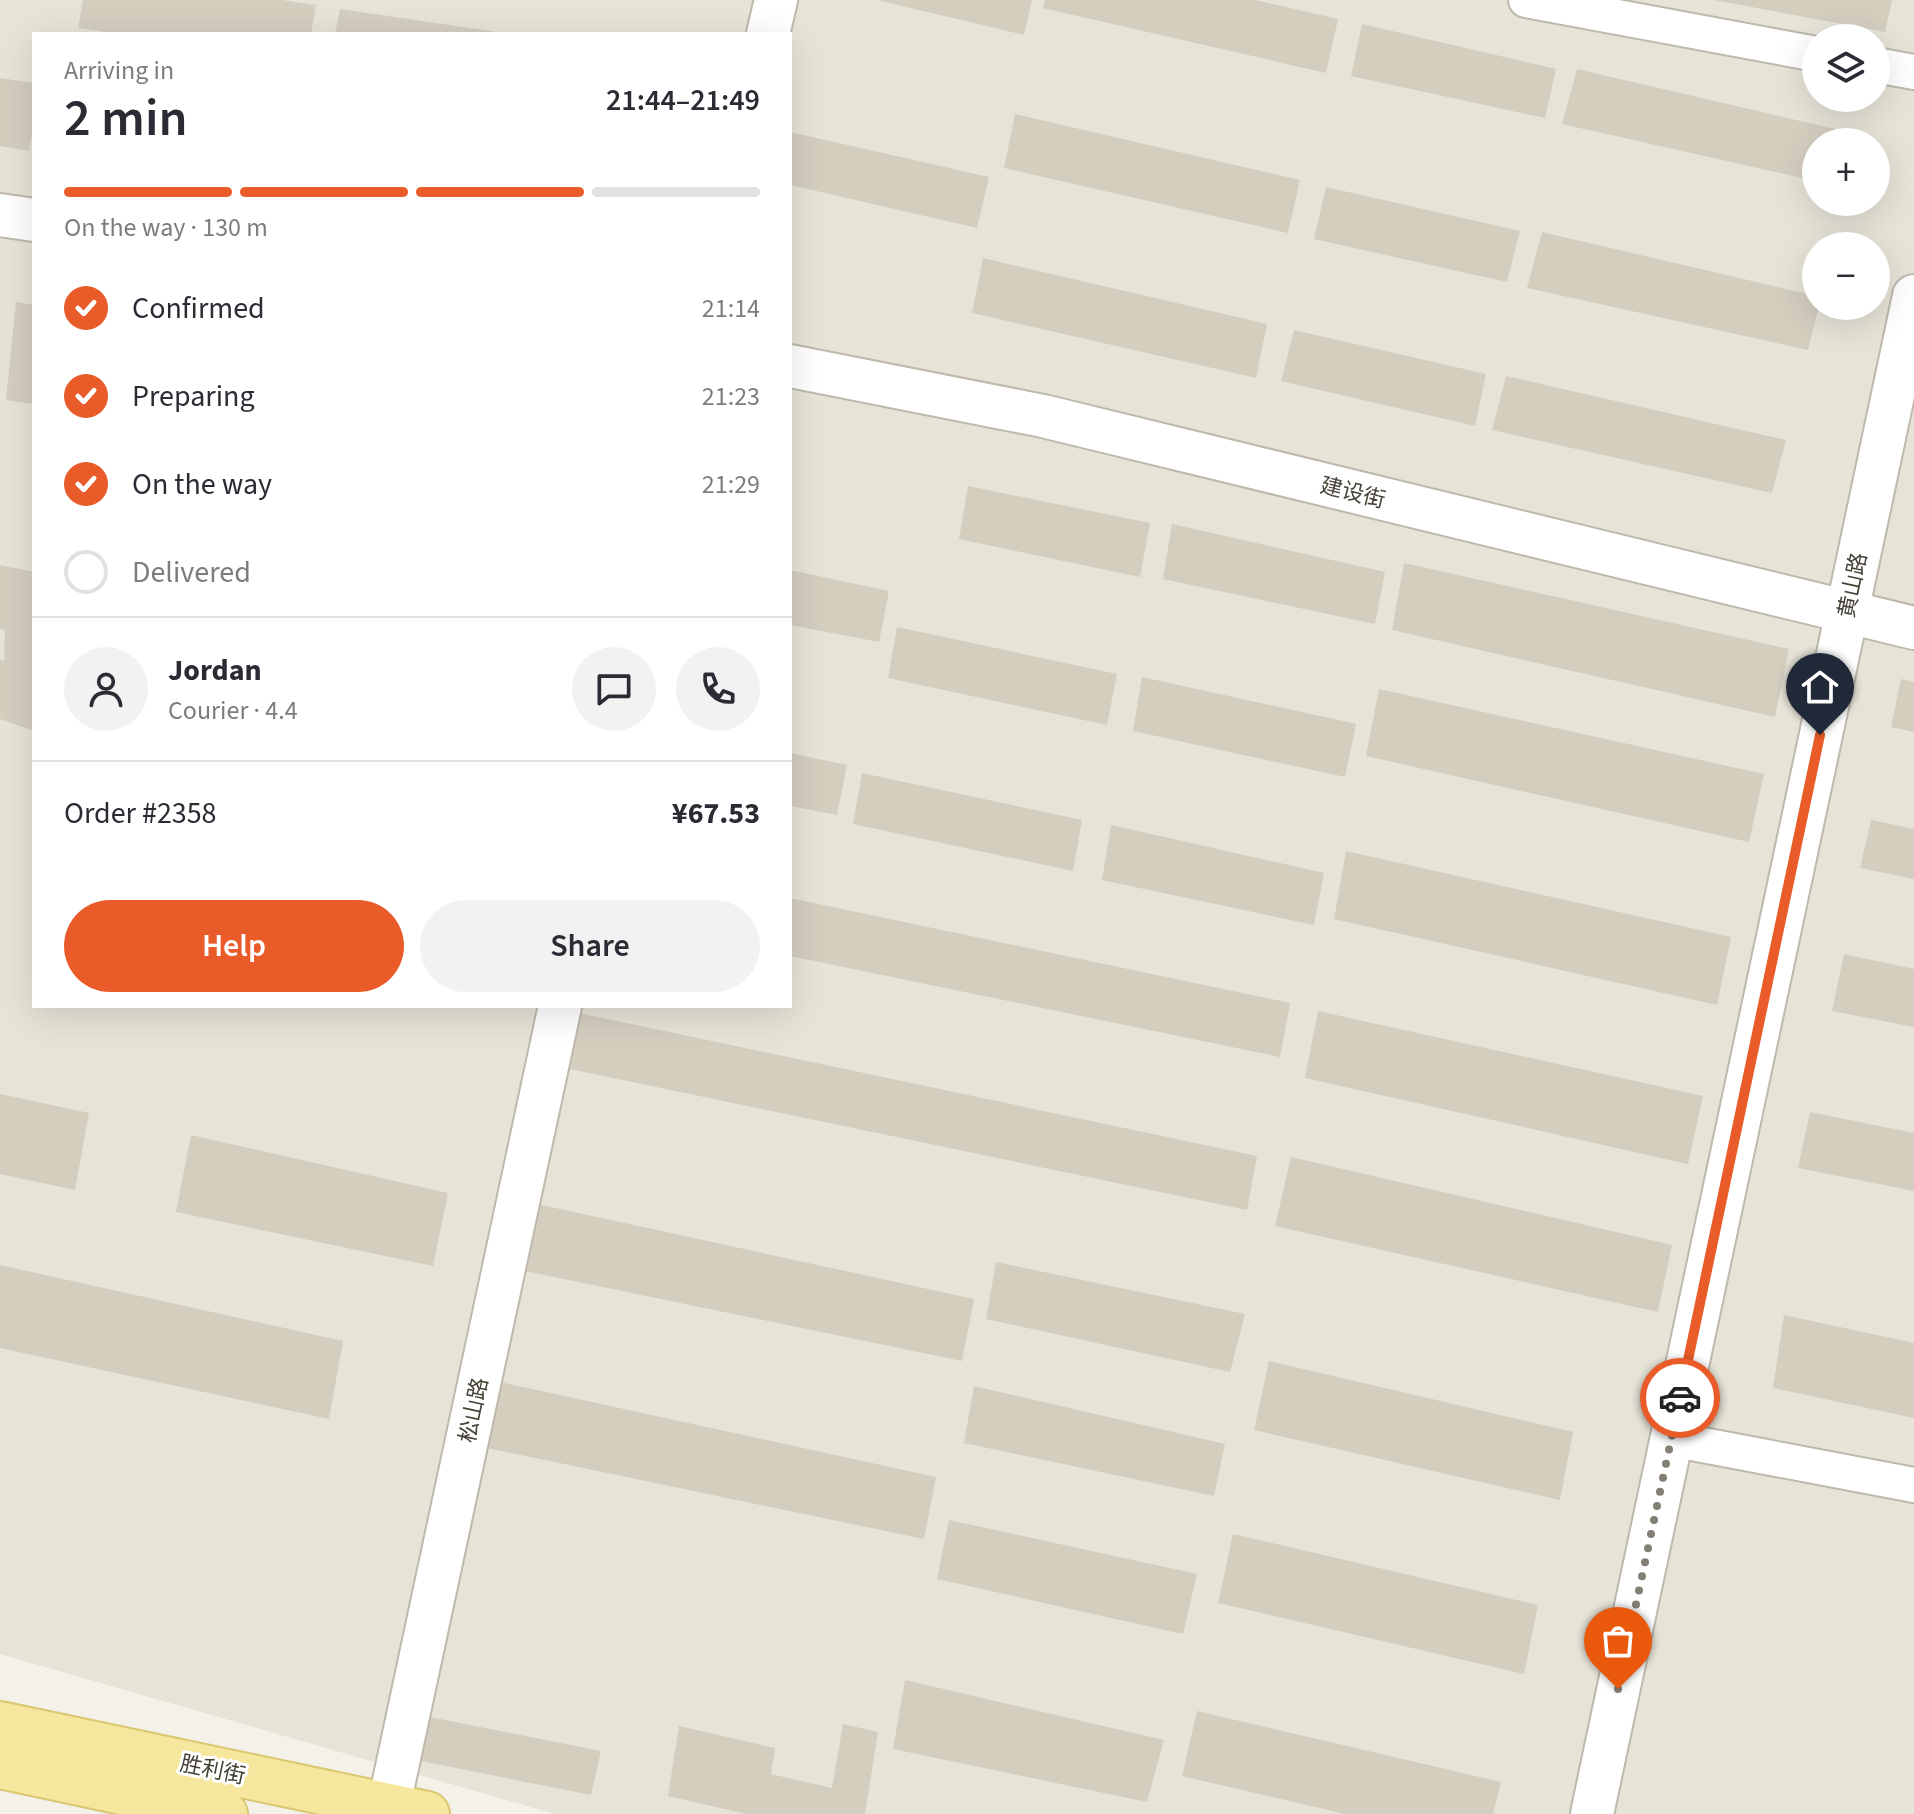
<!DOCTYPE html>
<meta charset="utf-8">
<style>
body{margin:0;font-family:"Source Sans 3","Noto Sans SC",sans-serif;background:#f2f2f3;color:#2b2b33;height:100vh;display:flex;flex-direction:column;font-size:30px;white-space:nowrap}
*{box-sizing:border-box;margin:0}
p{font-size:26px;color:#7c7c81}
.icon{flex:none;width:44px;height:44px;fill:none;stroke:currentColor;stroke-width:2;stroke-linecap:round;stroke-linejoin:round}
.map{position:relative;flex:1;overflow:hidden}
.details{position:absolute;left:32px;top:32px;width:760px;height:976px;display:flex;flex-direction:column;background:#fff;border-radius:0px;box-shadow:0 8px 32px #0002}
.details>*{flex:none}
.fabs{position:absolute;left:1802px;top:24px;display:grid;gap:16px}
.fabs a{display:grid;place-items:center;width:88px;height:88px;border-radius:50%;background:#fff;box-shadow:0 8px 32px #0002;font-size:40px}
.pin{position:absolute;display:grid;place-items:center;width:68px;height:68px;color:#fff;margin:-82px -34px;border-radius:50% 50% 50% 0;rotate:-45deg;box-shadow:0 0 8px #0007}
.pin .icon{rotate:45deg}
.courier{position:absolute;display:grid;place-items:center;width:80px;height:80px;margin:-40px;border:6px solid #e95c29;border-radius:50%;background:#fff;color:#222;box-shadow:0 2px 10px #0007}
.head em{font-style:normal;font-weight:600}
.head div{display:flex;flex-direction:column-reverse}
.head{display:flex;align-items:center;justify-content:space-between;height:136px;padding:0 32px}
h1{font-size:52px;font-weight:600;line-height:60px}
.bar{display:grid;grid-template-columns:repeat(4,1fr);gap:12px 8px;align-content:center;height:96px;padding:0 32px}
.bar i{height:10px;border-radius:6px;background:#e1e1e2}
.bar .on{background:#e95c29}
.bar p{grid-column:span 4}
.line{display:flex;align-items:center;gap:20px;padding:0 32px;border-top:2px solid #e1e1e2}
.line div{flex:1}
.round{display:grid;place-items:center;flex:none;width:84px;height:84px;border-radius:42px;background:#f2f2f3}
ol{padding:0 32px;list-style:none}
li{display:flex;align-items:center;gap:24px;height:88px}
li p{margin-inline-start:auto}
li .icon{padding:8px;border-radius:50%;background:#e95c29;color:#fff;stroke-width:4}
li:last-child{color:#7c7c81}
li i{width:44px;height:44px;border:4px solid #e1e1e2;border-radius:50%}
.cta{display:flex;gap:16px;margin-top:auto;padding:16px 32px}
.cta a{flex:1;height:92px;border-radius:48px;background:#e95c29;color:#fff;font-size:32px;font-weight:600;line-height:92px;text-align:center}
.cta a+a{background:#f2f2f3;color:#2b2b33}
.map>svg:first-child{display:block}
.residential{fill:#e6e3d7;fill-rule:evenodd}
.building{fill:#d4cebf}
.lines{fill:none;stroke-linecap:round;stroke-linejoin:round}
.minor-casing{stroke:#beb9ac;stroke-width:38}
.tertiary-casing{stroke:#beb9ac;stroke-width:46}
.primary-casing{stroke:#dac66f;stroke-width:48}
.minor{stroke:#fff;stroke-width:34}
.tertiary{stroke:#fff;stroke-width:42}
.primary{stroke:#f6e79e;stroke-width:44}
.done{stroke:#837f75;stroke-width:8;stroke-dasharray:0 14.4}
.route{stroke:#e95c29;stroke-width:10}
.labels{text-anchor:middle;stroke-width:6;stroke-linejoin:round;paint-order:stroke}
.street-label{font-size:22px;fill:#464237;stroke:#fff}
</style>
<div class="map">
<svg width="1914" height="1814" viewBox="0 0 1914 1814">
<rect width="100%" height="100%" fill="#f3f1e8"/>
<!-- residential -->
<path class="residential" d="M0,0h1914v1814h-1359l-555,-160zM34,34h756v972h-756zM1816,38h60v60h-60zM1816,142h60v60h-60zM1816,246h60v60h-60z"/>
<!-- building -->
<path class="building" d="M83,0h199l34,5 -5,29h-192l-41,-6z
M877,0h155l-8,35z
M1045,0h210l83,19 -12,54 -283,-65z
M1714,0h178l-7,32z
M340,9l157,23v2h-162z
M1362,24l194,45 -11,49 -194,-42z
M1577,69l280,65 -2,8h-39v39l-254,-57z
M0,78l34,5v40l-5,28 -29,-5z
M1015,114l285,66 -12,53 -284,-65z
M790,132l199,45 -12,51 -187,-43z
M1326,187l194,44 -13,51 -193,-43z
M1542,232l274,64v10h3l-11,44 -281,-62z
M983,258l284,66 -11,54 -284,-65z
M16,302l18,3v99l-28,-4z
M1294,330l192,44 -11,52 -194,-45z
M1506,376l280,64 -14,53 -280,-63z
M968,486l182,37 -10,54 -181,-38z
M1172,524l213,48 -10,52 -212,-45z
M1404,563l385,86 -14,68 -383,-87z
M0,565l34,7v159l-34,-12v-60l4,2 1,-31 -5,-1z
M790,570l99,21 -10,51 -89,-17z
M897,627l220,47 -10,51 -219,-47z
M1142,677l214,47 -11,53 -212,-46z
M1901,679l13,3v50l-23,-5z
M1379,689l385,85 -15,68 -383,-86z
M790,753l57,12 -10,50 -47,-9z
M862,773l220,47 -9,51 -220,-47z
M1871,820l43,9v50l-54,-11z
M1111,825l213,48 -10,52 -212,-45z
M1346,851l385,86 -14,68 -383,-86z
M790,898l500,105 -10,54 -490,-101z
M1844,954l70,15v58l-82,-16z
M1318,1011l385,85 -15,68 -383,-86z
M579,1013l678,143 -10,54 -677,-141z
M0,1094l89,19 -14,77 -75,-16z
M1810,1112l104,21v58l-116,-23z
M191,1135l257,58 -15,73 -257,-54z
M1291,1157l381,88 -14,67 -383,-86z
M537,1204l437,95 -12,62 -437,-90z
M996,1262l249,52 -15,58 -244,-53z
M0,1265l343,76 -14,78 -329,-71z
M1784,1315l130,28v75l-141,-30z
M1269,1361l304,71 -13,68 -306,-70z
M500,1382l436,95 -12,62 -437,-91 -1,-32z
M974,1386l251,58 -11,52 -250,-53z
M949,1520l248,54 -14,60 -246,-55z
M1233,1534l305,71 -14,69 -306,-71z
M905,1680l259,60 -17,62 -254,-53z
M1197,1711l304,71 -8,32h-148l-163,-38z
M430,1717l171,34 -10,44 -170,-34z
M843,1724l35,8 -13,82h-118l-79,-18 11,-70 96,22 -4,26 61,14z"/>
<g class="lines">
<defs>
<path id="minor" d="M1526,0l290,54
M1876,65l38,7
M1671,1439l243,46"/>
<path id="tertiary" d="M768,34l8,-34
M0,215l34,5
M790,366l253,50 871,212
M387,1814l173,-808
M1592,1814l322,-1518"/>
<path id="primary" d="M0,1724l427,90
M0,1766l225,48"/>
</defs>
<!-- minor casing -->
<use href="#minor" class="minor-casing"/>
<!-- tertiary casing -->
<use href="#tertiary" class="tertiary-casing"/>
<!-- primary casing -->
<use href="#primary" class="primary-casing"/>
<!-- minor -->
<use href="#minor" class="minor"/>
<!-- tertiary -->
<use href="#tertiary" class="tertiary"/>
<!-- primary -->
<use href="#primary" class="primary"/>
</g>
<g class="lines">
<!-- done -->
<path class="done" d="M1618,1689l62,-291"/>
<!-- route -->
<path class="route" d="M1680,1398l140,-663"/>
</g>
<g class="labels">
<!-- street labels -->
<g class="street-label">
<text transform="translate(1353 492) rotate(14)" y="8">建设街</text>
<text transform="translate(1852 585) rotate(-78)" y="8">黄山路</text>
<text transform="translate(473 1410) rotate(-78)" y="8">松山路</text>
<text transform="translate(213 1769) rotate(12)" y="8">胜利街</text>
</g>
</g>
</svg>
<div class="fabs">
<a><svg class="icon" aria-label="layers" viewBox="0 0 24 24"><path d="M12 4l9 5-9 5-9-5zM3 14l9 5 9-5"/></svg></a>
<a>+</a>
<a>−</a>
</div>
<div class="pin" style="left:1618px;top:1689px;background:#ea580c"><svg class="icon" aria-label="bag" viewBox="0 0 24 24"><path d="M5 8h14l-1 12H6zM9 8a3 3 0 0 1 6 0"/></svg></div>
<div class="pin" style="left:1820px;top:735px;background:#1f2937"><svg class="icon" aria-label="home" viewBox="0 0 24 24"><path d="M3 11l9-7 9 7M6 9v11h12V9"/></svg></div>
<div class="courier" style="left:1680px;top:1398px"><svg class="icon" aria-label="car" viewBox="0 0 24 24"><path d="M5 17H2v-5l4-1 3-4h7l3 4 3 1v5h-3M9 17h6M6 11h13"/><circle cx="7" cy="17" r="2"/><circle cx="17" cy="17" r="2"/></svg></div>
<section class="details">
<div class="head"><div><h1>2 min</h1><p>Arriving in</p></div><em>21:44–21:49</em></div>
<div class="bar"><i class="on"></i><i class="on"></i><i class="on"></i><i></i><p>On the way · 130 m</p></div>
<ol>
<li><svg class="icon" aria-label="check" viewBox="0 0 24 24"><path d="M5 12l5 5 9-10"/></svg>Confirmed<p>21:14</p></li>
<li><svg class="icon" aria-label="check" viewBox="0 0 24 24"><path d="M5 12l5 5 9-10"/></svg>Preparing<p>21:23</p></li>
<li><svg class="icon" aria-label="check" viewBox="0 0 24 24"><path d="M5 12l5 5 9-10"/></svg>On the way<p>21:29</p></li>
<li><i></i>Delivered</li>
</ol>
<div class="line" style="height:144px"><a class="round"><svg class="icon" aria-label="person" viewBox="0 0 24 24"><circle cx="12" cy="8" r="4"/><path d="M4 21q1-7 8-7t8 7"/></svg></a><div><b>Jordan</b><p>Courier · 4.4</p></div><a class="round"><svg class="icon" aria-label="chat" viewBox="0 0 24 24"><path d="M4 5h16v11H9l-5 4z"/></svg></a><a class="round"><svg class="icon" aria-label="phone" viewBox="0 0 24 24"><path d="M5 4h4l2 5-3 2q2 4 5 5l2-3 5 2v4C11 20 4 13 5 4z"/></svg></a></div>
<div class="line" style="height:104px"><div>Order #2358</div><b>¥67.53</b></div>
<div class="cta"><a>Help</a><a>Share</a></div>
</section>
</div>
